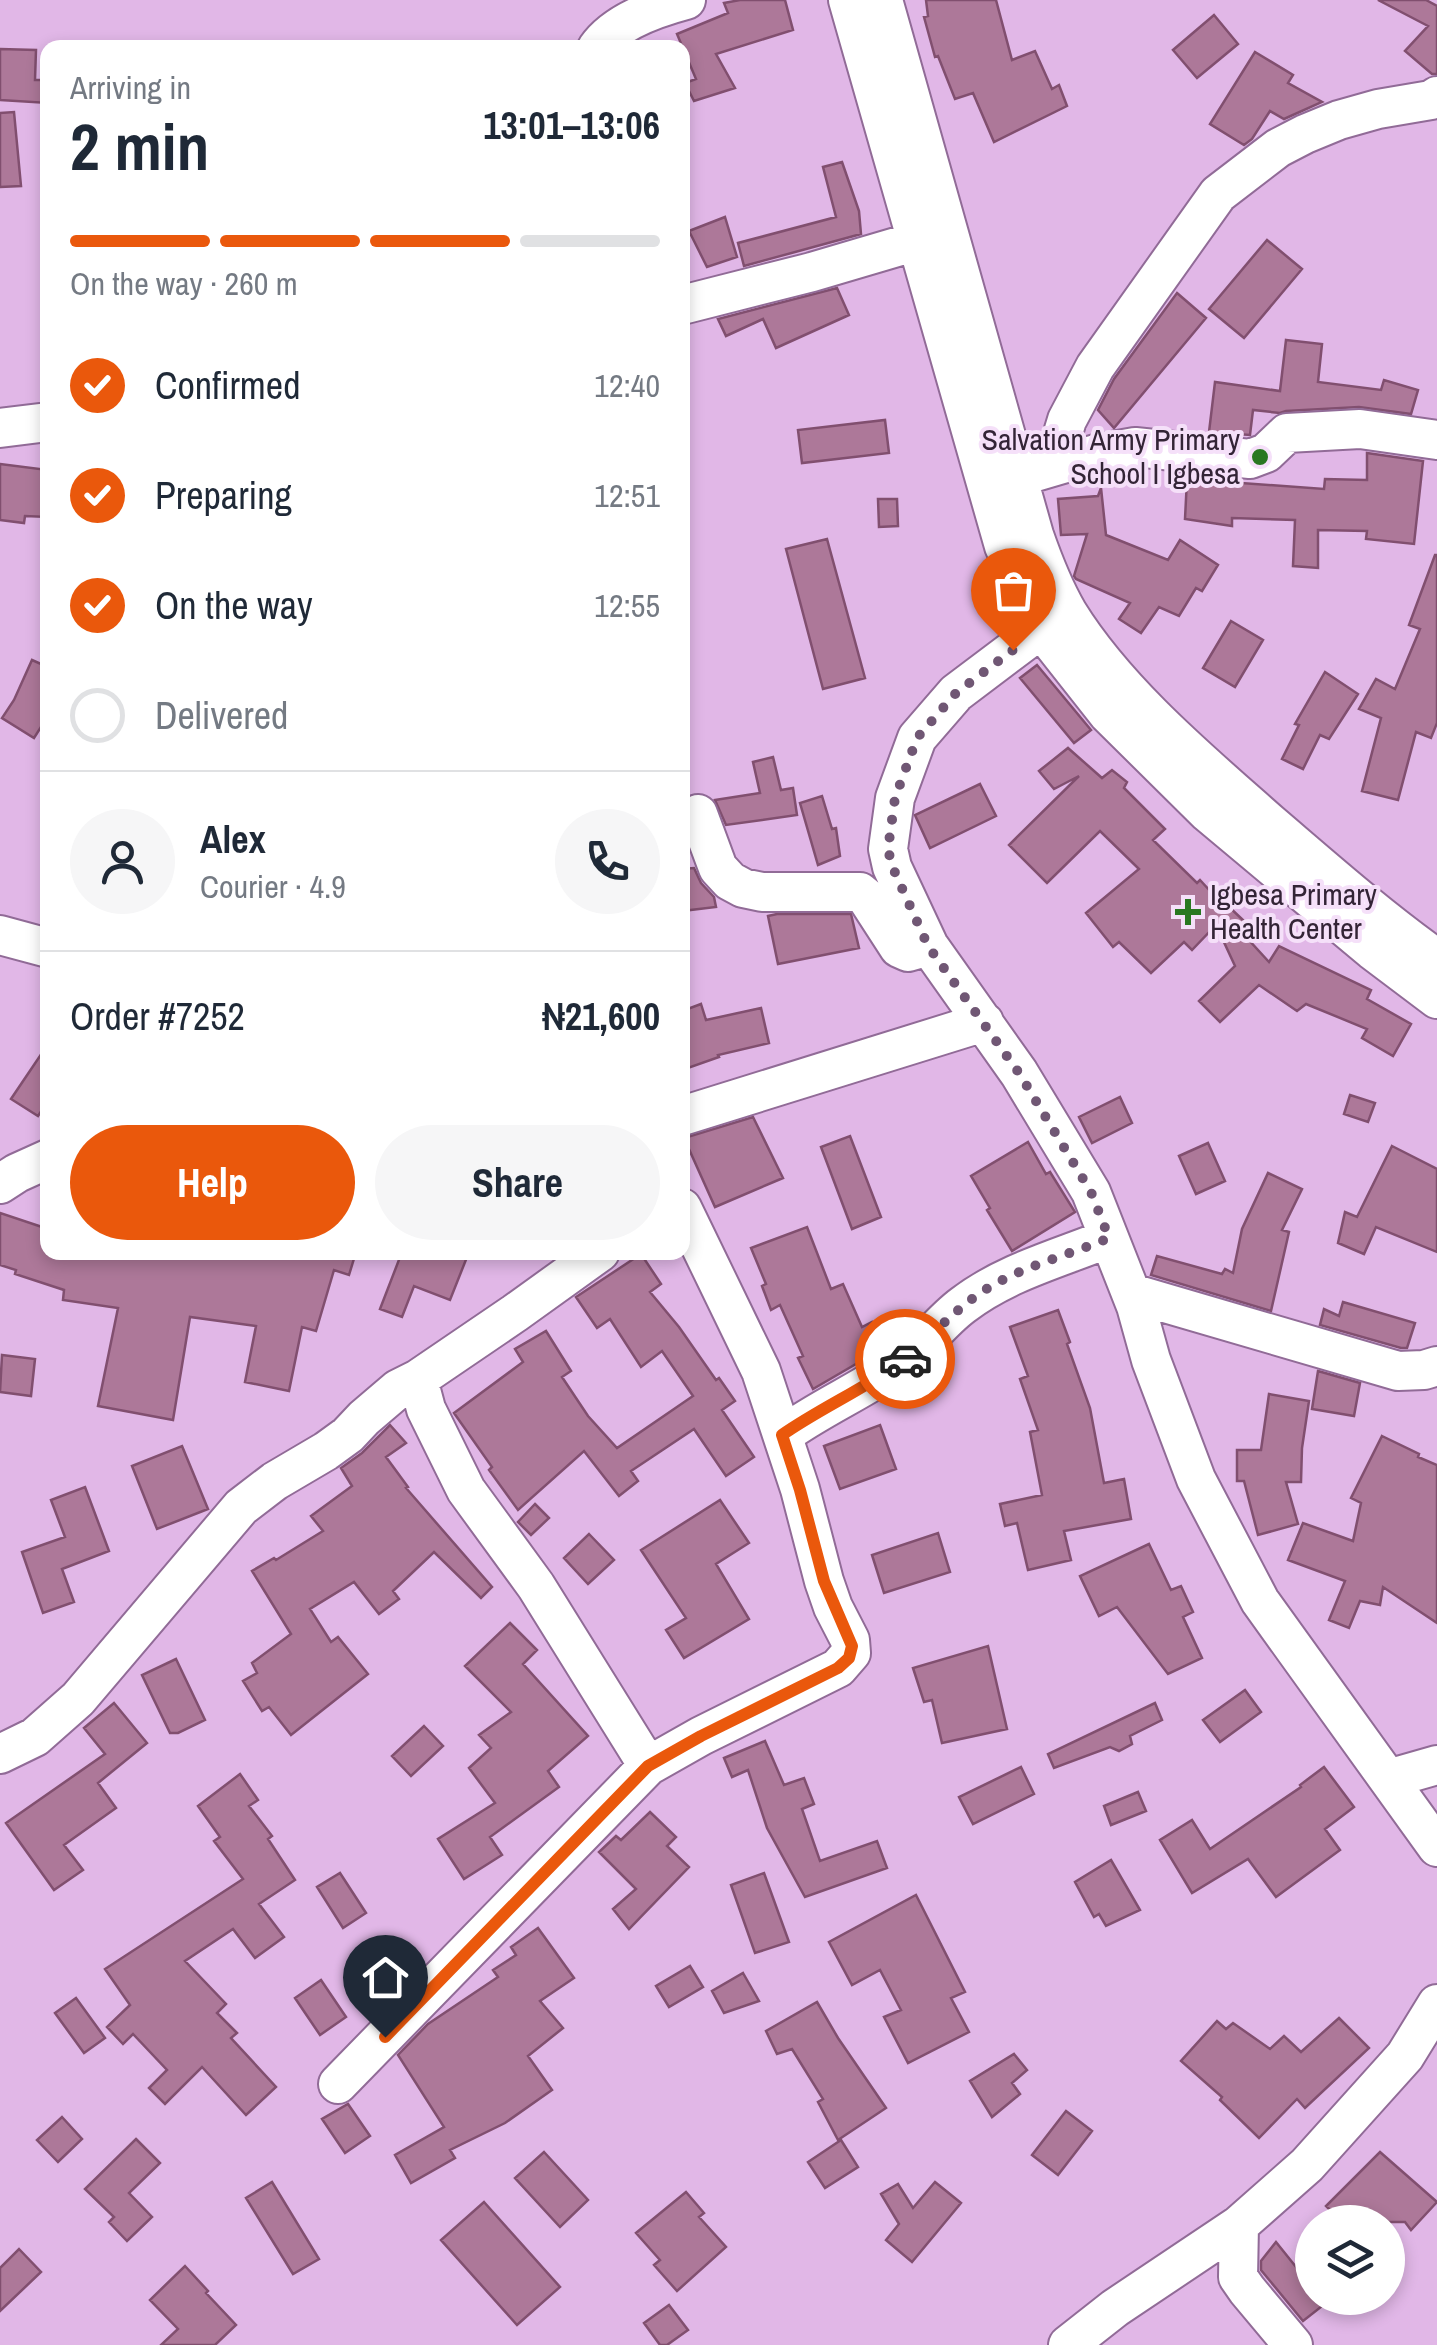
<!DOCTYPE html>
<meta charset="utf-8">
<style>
body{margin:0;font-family:"Archivo Narrow",sans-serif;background:#f6f6f7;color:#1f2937;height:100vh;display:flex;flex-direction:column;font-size:38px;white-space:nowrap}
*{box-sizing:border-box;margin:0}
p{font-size:32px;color:#747a83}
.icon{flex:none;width:55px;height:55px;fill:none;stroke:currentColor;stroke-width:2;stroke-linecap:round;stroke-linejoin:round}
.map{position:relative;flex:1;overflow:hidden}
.panel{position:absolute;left:40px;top:40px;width:650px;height:1220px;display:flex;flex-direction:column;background:#fff;border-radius:20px;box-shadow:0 5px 15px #0003}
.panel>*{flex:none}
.buttons{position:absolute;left:1295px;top:2205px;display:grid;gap:20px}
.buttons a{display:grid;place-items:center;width:110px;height:110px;border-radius:50%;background:#fff;box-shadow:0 5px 15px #0003;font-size:50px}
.pin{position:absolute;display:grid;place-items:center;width:85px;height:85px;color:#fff;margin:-102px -42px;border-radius:50% 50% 50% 0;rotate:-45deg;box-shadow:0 0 10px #0007}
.pin .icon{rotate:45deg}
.courier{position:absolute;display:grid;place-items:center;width:100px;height:100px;margin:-50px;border:8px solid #ea580c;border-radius:50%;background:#fff;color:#222;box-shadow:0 2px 12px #0007}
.head em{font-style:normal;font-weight:700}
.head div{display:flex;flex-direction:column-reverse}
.head{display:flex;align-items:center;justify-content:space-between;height:170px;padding:0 30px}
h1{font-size:65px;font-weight:700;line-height:75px}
.bar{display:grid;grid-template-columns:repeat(4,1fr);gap:15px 10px;align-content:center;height:120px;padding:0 30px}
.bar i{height:12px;border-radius:8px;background:#e0e1e3}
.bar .on{background:#ea580c}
.bar p{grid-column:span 4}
.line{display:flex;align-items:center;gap:25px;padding:0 30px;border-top:2px solid #e0e1e3}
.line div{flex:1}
.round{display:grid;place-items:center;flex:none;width:105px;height:105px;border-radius:52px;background:#f6f6f7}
ol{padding:0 30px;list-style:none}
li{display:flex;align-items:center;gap:30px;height:110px}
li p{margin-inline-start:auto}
li .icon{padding:10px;border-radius:50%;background:#ea580c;color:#fff;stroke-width:4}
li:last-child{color:#747a83}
li i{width:55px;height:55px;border:5px solid #e0e1e3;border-radius:50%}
.cta{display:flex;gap:20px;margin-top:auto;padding:20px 30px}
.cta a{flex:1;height:115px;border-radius:60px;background:#ea580c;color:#fff;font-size:40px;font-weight:700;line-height:115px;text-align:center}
.cta a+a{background:#f6f6f7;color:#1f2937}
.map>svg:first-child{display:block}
.building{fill:#ad7899;stroke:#814f6f;stroke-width:2.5}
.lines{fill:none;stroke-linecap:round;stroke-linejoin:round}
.minor-casing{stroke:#916b97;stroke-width:42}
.minor{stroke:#fff;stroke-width:38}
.done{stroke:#705774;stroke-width:10;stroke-dasharray:0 18}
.route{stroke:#ea580c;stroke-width:12}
.poi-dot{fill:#297821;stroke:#f5e0f9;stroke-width:4}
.labels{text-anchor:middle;stroke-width:8;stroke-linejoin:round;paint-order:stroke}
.poi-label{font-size:30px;fill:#332436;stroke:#f5e0f9;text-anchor:end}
</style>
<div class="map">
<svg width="1437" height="2345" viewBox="0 0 1437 2345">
<rect width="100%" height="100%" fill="#e1b7e7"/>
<!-- building -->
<path class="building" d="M740,0h45l8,30 -77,24 19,34 -41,13 -9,-18 11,-4 -19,-45 51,-21 -4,-10z
M926,0h70l16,60 23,-9 17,38 7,-4 8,21 -73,36 -21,-49 -18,6 -17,-43 -3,1 -11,-40 4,-1z
M1378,0h48l11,6v68h-5l-27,-23 23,-25z
M1214,15l24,29 -41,34 -24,-28z
M0,49l36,1 -1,30h13v23l-48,-3z
M1255,52l38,23 -5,8 34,19 -38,17 -14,-8 -18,28 -8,6 -34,-21z
M14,112l7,74 -21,1v-74z
M842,162l17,49 2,23 -117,32 -6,-23 98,-26 -13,-50z
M725,217l12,40 -30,10 -18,-36z
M1267,240l35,29 -58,69 -35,-29z
M837,288l12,27 -73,33 -13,-29 -37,17 -8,-17z
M1177,293l29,25 -92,110 -16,-18 16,-31z
M1286,340l36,4 -4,38 63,8 3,-10 34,10 -7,24 -52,-7 -73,4 -6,2 -27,-3 -3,25 -41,-3 6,-50 65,9z
M885,420l4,33 -87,10 -4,-33z
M1367,453l56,8 -9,83 -48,-5 1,-8 -49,-1v38l-25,-2 2,-46 -63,-2v8l-47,-7 2,-40 137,10 1,-10 42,1z
M0,464l48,6v47l-23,-1 -1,7 -24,-3z
M1101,488l5,47 62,25 12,-20 38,25 -16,26 -6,-3 -17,28 -20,-9 -18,26 -22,-14 11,-16 -54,-24 -2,-3 13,-42 -26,1 -3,-36 40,-3z
M878,499h19l1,27 -19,1z
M827,539l38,139 -42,11 -37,-140z
M1435,555h2v168l-6,15 -15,-6 -18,68 -36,-9 19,-73 -22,-9 17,-30 19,10 25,-60 -11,-4z
M1231,621l32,19 -28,47 -32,-19z
M32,660l16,7v49l-14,22 -32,-20 12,-18z
M1037,665l54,65 -17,13 -54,-65z
M1325,672l33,22 -29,45 -9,-4 -17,34 -21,-10 17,-34 -4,-1z
M1068,748l34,30 10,-8 15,12 -3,6 41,41 -12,11 44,43 3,-3 23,25 2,-2 19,18 -7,6 32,35 10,-16 92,44 -4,9 44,25 -18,32 -31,-18 5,-9 -61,-25 -9,7 -38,-26 -39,37 -21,-21 36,-35 -19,-41 -24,25 -8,-8 -33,31 -32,-31 -6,5 -27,-34 53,-44 -39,-38 -53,52 -38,-38 70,-69 -25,13 -15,-18z
M773,757l8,33 12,-2 4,27 -71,10 -11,-25 45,-7 -7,-31z
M980,784l16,32 -66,32 -15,-33z
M822,796l10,33 4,-1 4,28 -22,9 -18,-62z
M694,868l7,15 13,14 2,10 -34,4v-42z
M777,914h74l8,34 -81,16 -10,-48z
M701,1004l5,16 55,-12 8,35 -51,12 1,2 -31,11 -6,-16v-41z
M48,1044v57l-10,15 -27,-17z
M1350,1095l25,8 -7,19 -24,-8z
M1120,1097l12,26 -40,20 -13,-26z
M753,1117l30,61 -68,29 -31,-69z
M850,1136l31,81 -29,12 -31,-82z
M1028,1142l18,32 4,-2 25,40 -63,39 -25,-41 3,-2 -19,-32z
M1208,1143l17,38 -29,13 -17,-38z
M1392,1146l45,23v83l-61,-25 -12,27 -26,-11 7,-31 12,5z
M1268,1173l34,16 -20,41 7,2 -18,79 -120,-36 6,-19 65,18 3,-5 8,4 9,-44z
M0,1213l48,16v23h308l-7,23 -15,-5 -18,61 -14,-4 -13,64 -44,-9 11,-56 -66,-9 -17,103 -75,-14 20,-98 -55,-8 1,-10 -49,-16 1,-4 -16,-5z
M807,1227l24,62 12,-5 19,43 10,-5 13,25 -72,42 -15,-31 5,-2 -23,-51 -9,5 -9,-24 4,-2 -15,-36z
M402,1252h67l-19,48 -36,-14 -12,31 -22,-8z
M641,1254l20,30 -11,8 29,35 37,53 3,-2 16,23 -13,9 32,47 -28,19 -32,-47 -63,42 7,10 -19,15 -35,-45 -66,59 -29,-40 3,-3 -38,-54 69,-51 -8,-13 31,-18 25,40 -9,6 26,39 29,32 76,-52 -31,-45 -21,16 -31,-48 -13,9 -21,-31z
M1343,1302l72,21 -8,25h-6l-81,-23 4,-16 15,7z
M1058,1310l12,32 -3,2 23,64 14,75 20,-4 7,40 -67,12 7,29 -43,10 -11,-47 -12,3 -5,-22 42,-9 -12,-63 8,-2 -18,-51 8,-3 -18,-49z
M2,1355l33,4 -4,37 -31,-4z
M1318,1371l42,12 -6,33 -42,-7z
M1269,1394l40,7 -7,47 -1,34h-15l12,42 -40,11 -14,-54h-7v-31h24z
M390,1425l16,18 -20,14 22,30 -2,1 86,99 -11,11 -47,-46 -41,39 6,8 -20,15 -25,-32 -44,27 21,33 7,-5 30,37 -77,61 -22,-28 -7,4 -19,-30 14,-8 -5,-10 39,-29 -39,-63 22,-13 2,2 47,-29 -12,-15 41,-30 -11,-18 21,-15z
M880,1425l16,44 -56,20 -16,-43z
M1382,1436l37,18 -1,3 19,8v158l-54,-36 -3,18 -20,-4 -11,27 -20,-8 16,-39 -57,-21 15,-37 50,18 8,-38 -10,-5z
M182,1446l26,63 -51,20 -25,-63z
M85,1487l24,64 -47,18 12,33 -31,11 -21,-61 43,-15 -14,-37z
M720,1500l29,43 -33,21 33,55 -65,39 -18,-28 20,-12 -45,-68z
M535,1504l14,14 -18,17 -13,-13z
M938,1533l12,39 -66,21 -12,-38z
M589,1534l25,26 -26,24 -24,-26z
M1149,1544l22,46 10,-4 12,26 -10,5 19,41 -34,16 -51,-67 -18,9 -19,-40z
M510,1623l27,27 -14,14 65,72 -40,35 11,16 -69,50 12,18 -38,24 -26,-40 57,-36 -26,-35 22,-20 -12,-13 32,-23 -46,-46z
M988,1646l19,83 -65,14 -10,-43 -8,2 -11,-34z
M176,1659l29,61 -27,13h-8l-28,-58z
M1245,1690l16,22 -41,30 -17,-22z
M114,1703l33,40 -49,40 18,25 -52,37 19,25 -29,20 -48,-67 99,-69 -21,-26z
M1155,1703l7,17 -32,16 2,8 -13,7 -9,-4 -56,21 -6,-14z
M424,1726l19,20 -32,30 -19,-20z
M765,1741l19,44 20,-7 10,26 -12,5 18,52 57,-20 10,27 -82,29 -38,-69 -19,-58 -16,7 -8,-19z
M1021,1767l13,27 -61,30 -14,-27z
M1324,1767l30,40 -29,22 15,21 -64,47 -28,-38 -56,34 -32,-53 32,-20 18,29 91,-62 -1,-2z
M240,1774l18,26 -9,6 23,30 -4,3 27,41 -36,24 25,33 -29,21 -22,-29 -48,32 41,43 -9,9 20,20 -6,5 45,49 -30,28 -44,-48 -37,37 -16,-16 18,-18 -34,-36 -10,10 -16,-17 23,-22 -25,-36 138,-90 -29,-38 6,-4 -22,-31z
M1138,1792l8,19 -35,14 -7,-19z
M650,1812l26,25 -9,9 22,21 -60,62 -16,-20 23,-20 -37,-37 17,-16 5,4z
M1111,1860l29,50 -34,16 -7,-12 -5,3 -19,-35z
M340,1873l26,40 -23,15 -26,-41z
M764,1873l25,69 -34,11 -24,-68z
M916,1895l49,97 -14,6 18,34 -61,31 -24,-46 17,-7 -21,-40 -28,15 -23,-43z
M538,1928l36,50 -34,23 23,27 -35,28 24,34 -47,33 -55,27 5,8 -44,25 -16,-28 49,-28 -46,-72 30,-31 70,-47 -5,-7 23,-15 -5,-8z
M690,1966l13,21 -34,20 -13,-21z
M743,1973l16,28 -35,12 -12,-22z
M321,1980l25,37 -26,18 -25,-37z
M76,1998l29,40 -21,15 -29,-40z
M817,2002l21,36 48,70 -48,32 -20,-38 5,-3 -31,-50 -15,5 -11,-23z
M1339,2018l30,30 -64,60 -8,-9 -38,39 -39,-38 2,-3 -41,-36 36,-40 9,8 7,-6 37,26 14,-13 17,16z
M1014,2054l13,16 -15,13 8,11 -28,23 -22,-36z
M348,2104l22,32 -25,17 -23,-34z
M1066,2111l26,20 -34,44 -26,-20z
M62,2117l20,22 -24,23 -21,-22z
M136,2139l24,24 -31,30 23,24 -25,24 -18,-19 5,-5 -29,-28z
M841,2140l17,27 -33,21 -17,-26z
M544,2152l44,48 -28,27 -45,-49z
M1380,2152l57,50 -26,28 -6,-8h-63l-16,-16z
M272,2182l47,77 -26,15 -47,-76z
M935,2182l26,21 -49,59 -26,-22 13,-16 -18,-30 17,-10 15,24z
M686,2192l18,21 -5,4 27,30 -49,44 -23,-26 6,-5 -24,-27z
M484,2202l76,85 -43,38 -76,-85z
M1276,2242l36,45v11h9l5,5 -23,18 -42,-51v-9z
M19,2249l22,23 -41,39v-43z
M185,2266l23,25 -2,2 30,32 -21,20h-54l17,-16 -28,-29z
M669,2305l19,25 -21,15h-7l-16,-22z"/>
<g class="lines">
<defs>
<path id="minor" d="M848,0l156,546 37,83 67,85 100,99 164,137 65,49
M883,0l151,535c9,26 20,54 34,78 49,79 133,149 202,210 55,47 108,94 167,136
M597,48c19,-27 59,-40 89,-48
M682,305l130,-33 105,-31
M0,428l48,-6
M1053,466l14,-46 28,-53 123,-173 60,-46 27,-14 34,-14 39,-11 53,-9 6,-4
M1035,472l61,-18 39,-7 115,12 16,-6 21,-20 73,-4 77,11
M1041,629l-85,64 -39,45 -22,60 -7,51 4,18 37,79 90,127 72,119 45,114 15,54 45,119 64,122 177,246
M698,814l20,54 12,13 13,7 19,4h98l6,5 33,51 9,4 21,-6
M0,935l48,13
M682,1116l302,-94
M0,1184l17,-11 31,-14
M1131,1293l267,78 26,-1 13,-4
M418,1379l8,30 40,81 70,96 112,180
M783,1435c37,-27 80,-45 118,-72 23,-17 39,-41 62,-58 43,-33 97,-47 146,-67
M0,1754l35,-17 43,-38 163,-192 34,-26 51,-30 22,-16 16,-17 34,-29 20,-10 97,-66 85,-61
M1388,1779l49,-14
M338,2084l310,-318 53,-30 137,-68 13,-15 -1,-13 -17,-33 -9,-26 -24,-92 -39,-118 -79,-163
M1068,2345l47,-37 124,-83
M1293,2345l-46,-55 -9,-13 1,-52 68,-60 98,-109 32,-52"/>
</defs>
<!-- minor casing -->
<use href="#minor" class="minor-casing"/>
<!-- minor -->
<use href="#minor" class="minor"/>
</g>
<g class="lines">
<!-- done -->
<path class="done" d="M905,1359c28,-24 51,-51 83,-71 36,-22 81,-33 121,-50l-18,-46 -72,-119 -91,-127 -36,-80 -4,-17 7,-51 22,-60 39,-45 57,-43"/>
<!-- route -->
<path class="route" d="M385,2037l263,-271 53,-30 137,-68 11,-10 3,-12 -28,-65 -24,-91 -18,-55c40,-28 85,-47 123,-76"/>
</g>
<!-- markers -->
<g class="poi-dot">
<circle cx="1260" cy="457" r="10"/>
<path d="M1183 897h10v10h10v10h-10v10h-10v-10h-10v-10h10z"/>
</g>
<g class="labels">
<!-- poi labels -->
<g class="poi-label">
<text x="1240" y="450">Salvation Army Primary<tspan x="1240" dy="34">School I Igbesa</tspan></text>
<text x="1210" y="905" text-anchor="start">Igbesa Primary<tspan x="1210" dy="34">Health Center</tspan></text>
</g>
</g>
</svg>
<div class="buttons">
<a><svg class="icon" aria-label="layers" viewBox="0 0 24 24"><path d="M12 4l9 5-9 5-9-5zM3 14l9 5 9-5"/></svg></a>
</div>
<div class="pin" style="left:1013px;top:650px;background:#ea580c"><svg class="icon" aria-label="bag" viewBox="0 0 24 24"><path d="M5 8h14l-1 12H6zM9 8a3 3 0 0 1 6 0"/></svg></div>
<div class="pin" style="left:385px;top:2037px;background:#1f2937"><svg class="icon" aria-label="home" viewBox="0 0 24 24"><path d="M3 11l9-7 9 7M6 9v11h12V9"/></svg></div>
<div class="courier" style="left:905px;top:1359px"><svg class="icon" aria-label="car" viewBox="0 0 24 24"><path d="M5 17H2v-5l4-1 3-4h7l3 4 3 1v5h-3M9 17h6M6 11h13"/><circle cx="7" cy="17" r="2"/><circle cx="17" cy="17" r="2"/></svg></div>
<section class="panel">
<div class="head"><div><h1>2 min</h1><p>Arriving in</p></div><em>13:01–13:06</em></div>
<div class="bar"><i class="on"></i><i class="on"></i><i class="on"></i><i></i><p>On the way · 260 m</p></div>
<ol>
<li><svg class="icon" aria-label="check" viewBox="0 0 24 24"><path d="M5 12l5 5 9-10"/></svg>Confirmed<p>12:40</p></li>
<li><svg class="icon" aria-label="check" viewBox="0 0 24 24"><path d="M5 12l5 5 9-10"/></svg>Preparing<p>12:51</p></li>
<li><svg class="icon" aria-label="check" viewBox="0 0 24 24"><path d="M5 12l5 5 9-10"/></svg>On the way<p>12:55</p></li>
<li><i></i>Delivered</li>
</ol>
<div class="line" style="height:180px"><a class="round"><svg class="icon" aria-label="person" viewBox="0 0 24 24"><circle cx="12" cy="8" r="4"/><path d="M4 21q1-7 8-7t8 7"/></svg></a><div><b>Alex</b><p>Courier · 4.9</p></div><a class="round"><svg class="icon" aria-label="phone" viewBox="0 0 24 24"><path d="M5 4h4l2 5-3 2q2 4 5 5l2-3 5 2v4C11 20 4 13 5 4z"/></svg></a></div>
<div class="line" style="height:130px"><div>Order #7252</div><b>₦21,600</b></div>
<div class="cta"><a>Help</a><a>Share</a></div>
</section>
</div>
